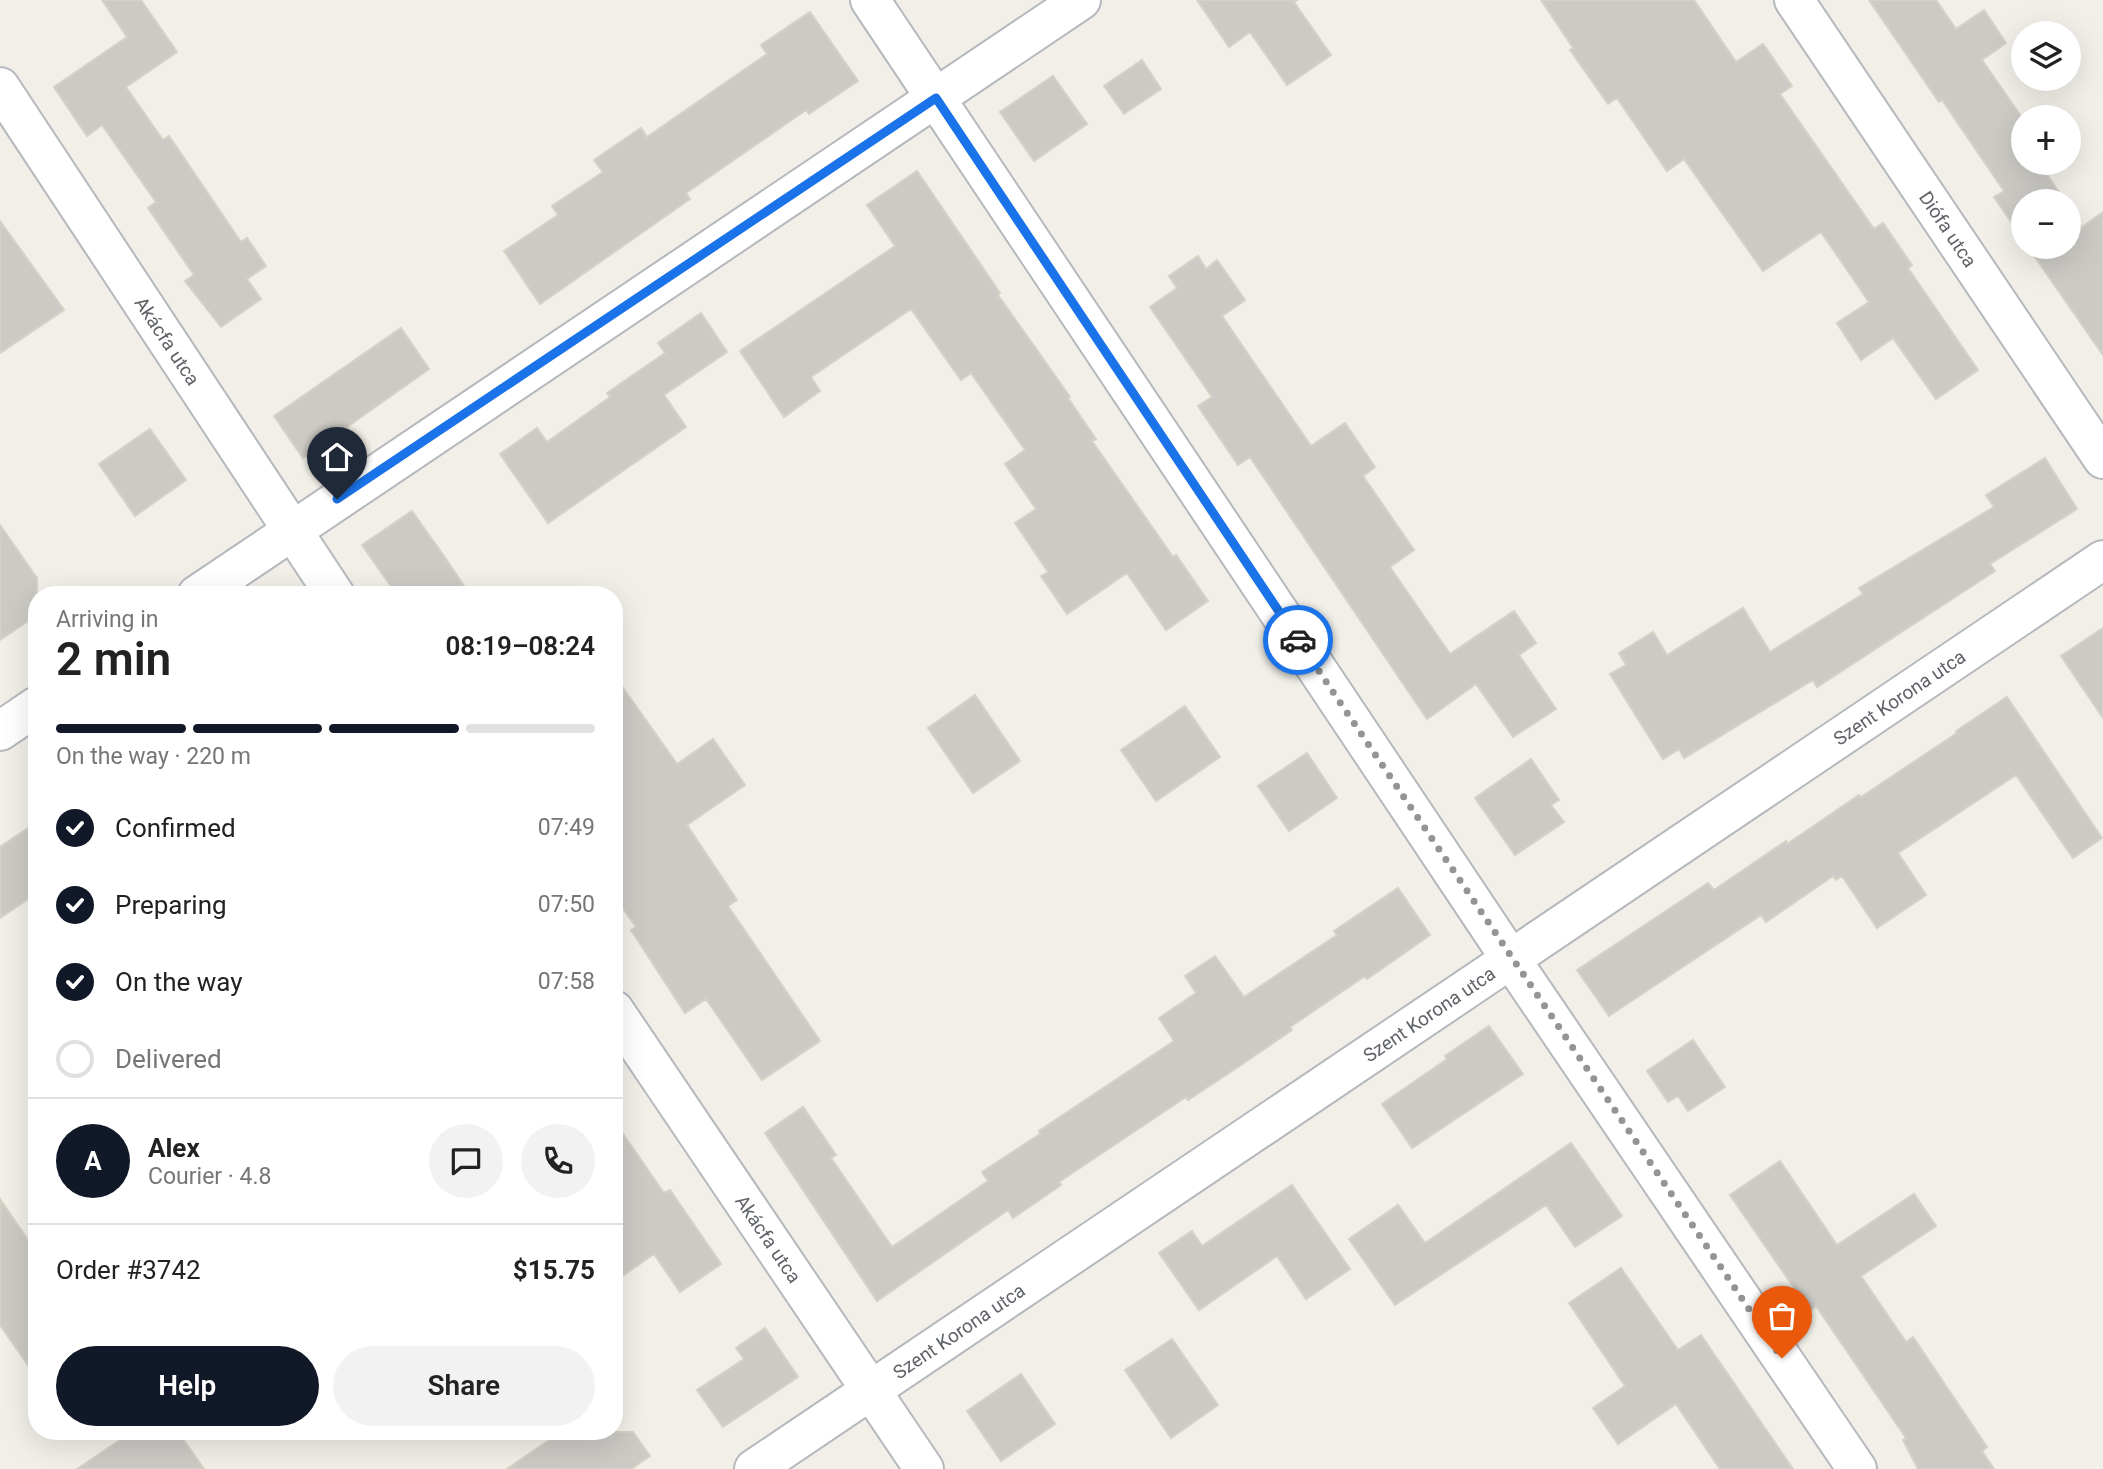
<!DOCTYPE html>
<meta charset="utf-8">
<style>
body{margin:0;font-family:Roboto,sans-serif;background:#f2f2f2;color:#222;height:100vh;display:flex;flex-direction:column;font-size:26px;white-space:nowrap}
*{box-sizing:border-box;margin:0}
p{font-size:23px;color:#767676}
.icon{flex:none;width:38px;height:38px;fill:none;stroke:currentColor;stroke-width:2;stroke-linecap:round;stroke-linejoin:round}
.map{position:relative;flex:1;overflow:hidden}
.panel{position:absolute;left:28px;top:586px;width:595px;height:854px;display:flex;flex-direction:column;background:#fff;border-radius:28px;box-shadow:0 7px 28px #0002}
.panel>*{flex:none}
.tools{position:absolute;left:2011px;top:21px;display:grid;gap:14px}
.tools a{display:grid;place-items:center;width:70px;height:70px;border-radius:50%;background:#fff;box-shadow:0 7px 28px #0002;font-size:35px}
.pin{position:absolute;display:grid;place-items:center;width:60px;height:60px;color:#fff;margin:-72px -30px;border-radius:50% 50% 50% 0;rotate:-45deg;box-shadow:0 0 7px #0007}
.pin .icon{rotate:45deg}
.courier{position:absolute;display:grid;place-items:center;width:70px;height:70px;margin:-35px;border:5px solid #1a73e8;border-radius:50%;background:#fff;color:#222;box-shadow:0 2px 9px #0007}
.head em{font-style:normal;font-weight:600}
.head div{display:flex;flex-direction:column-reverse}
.head{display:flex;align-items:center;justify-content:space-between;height:119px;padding:0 28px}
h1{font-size:46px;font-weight:600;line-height:52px}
.bar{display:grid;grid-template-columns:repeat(4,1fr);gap:10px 7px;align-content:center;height:84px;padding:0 28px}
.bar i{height:9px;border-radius:5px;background:#e0e0e0}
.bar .selected{background:#111827}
.bar p{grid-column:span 4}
.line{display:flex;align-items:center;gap:18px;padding:0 28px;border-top:2px solid #e0e0e0}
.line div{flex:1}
.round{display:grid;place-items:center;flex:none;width:74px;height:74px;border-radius:37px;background:#f2f2f2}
ol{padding:0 28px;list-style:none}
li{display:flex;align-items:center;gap:21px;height:77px}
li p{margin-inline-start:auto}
li .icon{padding:7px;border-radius:50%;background:#111827;color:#fff;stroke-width:4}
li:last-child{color:#767676}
li i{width:38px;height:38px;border:4px solid #e0e0e0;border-radius:50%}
.action{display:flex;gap:14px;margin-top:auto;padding:14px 28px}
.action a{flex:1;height:80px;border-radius:42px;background:#111827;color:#fff;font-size:28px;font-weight:600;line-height:80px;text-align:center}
.action a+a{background:#f2f2f2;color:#222}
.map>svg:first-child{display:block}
.building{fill:#cccac5;stroke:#d6d1c6;stroke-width:2}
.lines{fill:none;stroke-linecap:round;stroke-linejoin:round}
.minor-casing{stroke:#b5b8bc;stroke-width:42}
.minor{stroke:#fff;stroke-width:38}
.done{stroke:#929495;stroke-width:7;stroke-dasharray:0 12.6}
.route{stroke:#1a73e8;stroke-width:9}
.labels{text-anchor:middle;stroke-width:7;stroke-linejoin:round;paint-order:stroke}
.street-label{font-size:19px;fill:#5f6368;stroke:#fff}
</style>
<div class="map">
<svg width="2103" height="1469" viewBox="0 0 2103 1469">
<rect width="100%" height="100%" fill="#f1efe8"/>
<!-- building -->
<path class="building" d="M102,0h39l36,52 -51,35 37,53 6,-4 72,106 6,-4 19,28 -19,13 14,20 -40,28 -36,-46 9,-6 -46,-67 8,-6 -54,-77 -15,11 -33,-49 73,-50z
M1197,0h100l-3,2 37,53 -44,30 -37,-53 -21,15z
M1541,0h153l42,62 27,-18 29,42 -12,8 94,135 9,-6 29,42 -4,3 70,102 -42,29 -43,-61 -32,22 -24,-37 32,-21 -48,-70 -58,39 -79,-112 -17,12 -50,-73 -9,6 -38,-54 3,-2z
M1869,0h67l20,29 28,-19 22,33 -24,17 41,59v44h16l26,38h-42v38l-29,-42 10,-6 -62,-91 -3,2z
M810,12l48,69 -49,33 -3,-4 -120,83 4,6 -150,105 -36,-53 54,-36 -6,-9 51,-34 -9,-12 47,-32 6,9 120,-83 -6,-9z
M1142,60l19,29 -37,25 -20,-28z
M1053,76l34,48 -53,37 -34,-49z
M917,171l83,122 -2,2 72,102 -2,1 28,41 -4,2 81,116 3,-2 32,46 -42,29 -39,-57 -60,41 -26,-38 7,-4 -33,-49 21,-14 -31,-45 20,-14 -54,-77 -10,7 -50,-71 -100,68 9,14 -36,26 -44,-66 155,-105 -28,-41z
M2068,207l14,20 21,-15v143l-75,-108h40z
M0,221l64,89 -64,43z
M1198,256l8,13 11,-9 28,40 -23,16 89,130 34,-23 30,44 -12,9 51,74 -24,17 60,87 64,-43 22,32 -17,12 37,54 -43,28 -37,-53 -49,35 -177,-262 -12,8 -40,-59 14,-9 -62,-90 27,-19 -8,-12z
M701,313l26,39 -63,43 22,32 -138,96 -48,-69 37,-26 10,14 63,-45 -3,-4 58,-40 -7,-10z
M401,328l28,41 -126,89 -29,-42z
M150,429l36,51 -51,36 -36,-52z
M2045,458l32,51 -87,55 5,7 -178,116 -4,-7 -129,78 -5,-9 -16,10 -53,-85 16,-9 -7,-12 34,-21 14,23 76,-47 27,44 93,-58 -4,-6 135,-81 -8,-12z
M412,511l34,48 24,36h-73l-35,-50z
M0,525l37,53v37l-37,25z
M2103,628v90l-42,-62z
M614,675l63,89 36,-25 32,46 -58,40 50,75 -9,6 92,135 -58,39 -56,-81 -21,14 -54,-83 5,-3 -22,-31z
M975,695l45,66 -47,32 -45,-65z
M2007,697l95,141 -29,20 -57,-83 -118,78 28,42 -49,33 -35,-52 -6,4 -3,-4 -67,46 -5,-7 -152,101 -32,-46 131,-87 6,7 72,-49 1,3 72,-49 2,2 96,-64 -1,-2z
M1185,706l35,51 -64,44 -35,-51z
M1307,753l30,45 -48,33 -31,-45z
M1531,759l28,41 -8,5 13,17 -49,33 -40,-57z
M37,822v71l-37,25v-71z
M1398,888l32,47 -63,44 -2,-3 -75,51 2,3 -48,33 -56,37 -2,-3 -127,85 2,3 -48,33 -5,-8 -131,91 -112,-168 38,-26 33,48 -5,3 61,89 96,-66 -6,-9 58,-38 -1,-3 135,-90 -15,-23 37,-25 -11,-17 30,-20 29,41 93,-62 -3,-4z
M1489,1026l34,48 -111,74 -30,-44 65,-45 -2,-3z
M1693,1040l32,47 -37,24 -10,-15 -10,6 -21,-31z
M614,1121l50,72 6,-3 51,74 -41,28 -26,-38 -40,28z
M1571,1143l51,73 -47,31 -29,-42 -151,100 -46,-66 49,-34 27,38z
M1780,1161l57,84 77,-51 22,32 -75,50 45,66 7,-5 74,110 -5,4 12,18h-76l-15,-29 3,-2 -90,-132 -6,5 -80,-116z
M1292,1185l58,84 -44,30 -29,-43 -78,54 -40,-57 33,-22 10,15z
M0,1199l37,54v125l-37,-53z
M1621,1268l57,82 23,-15 92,134h-73l-44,-65 -58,40 -25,-36 32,-22 -56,-83z
M765,1328l33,49 -75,50 -26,-37 47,-31 -8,-11z
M1172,1339l46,66 -47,33 -46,-68z
M1021,1374l34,50 -54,37 -34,-50z
M132,1432h46l26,37h-127z
M561,1432h72l17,24 -19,13h-124z"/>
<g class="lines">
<defs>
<g id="minor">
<path d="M870,0l640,958 347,511"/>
<path id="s1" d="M1794,0l309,459"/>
<path id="s2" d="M0,87l335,508"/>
<path d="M197,595l884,-595"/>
<path d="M0,731l37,-25"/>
<path id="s3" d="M614,1010l310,459"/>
<path id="s4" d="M754,1469l1349,-909"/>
</g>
</defs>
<!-- minor casing -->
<use href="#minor" class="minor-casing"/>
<!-- minor -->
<use href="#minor" class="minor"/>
</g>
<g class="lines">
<!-- done -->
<path class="done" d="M1298,640l484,718"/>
<!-- route -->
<path class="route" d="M337,499l599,-401 362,542"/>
</g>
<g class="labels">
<!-- street labels -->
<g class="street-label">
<text dy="7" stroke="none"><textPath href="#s1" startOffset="276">Diófa utca</textPath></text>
<text dy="7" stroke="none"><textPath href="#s2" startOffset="304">Akácfa utca</textPath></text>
<text dy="7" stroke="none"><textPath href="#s4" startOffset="1381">Szent Korona utca</textPath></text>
<text dy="7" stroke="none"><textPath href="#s4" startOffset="814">Szent Korona utca</textPath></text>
<text dy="7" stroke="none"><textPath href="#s3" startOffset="276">Akácfa utca</textPath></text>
<text dy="7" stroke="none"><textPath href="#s4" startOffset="247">Szent Korona utca</textPath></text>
</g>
</g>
</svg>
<div class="tools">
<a><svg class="icon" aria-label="layers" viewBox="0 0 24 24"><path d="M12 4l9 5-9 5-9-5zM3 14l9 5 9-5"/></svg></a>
<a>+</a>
<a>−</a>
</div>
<div class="pin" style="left:1782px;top:1358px;background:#ea580c"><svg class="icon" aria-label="bag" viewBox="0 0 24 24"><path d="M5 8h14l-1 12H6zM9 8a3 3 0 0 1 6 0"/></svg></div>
<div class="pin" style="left:337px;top:499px;background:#1f2937"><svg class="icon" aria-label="home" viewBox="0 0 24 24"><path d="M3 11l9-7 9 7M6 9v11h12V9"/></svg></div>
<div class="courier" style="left:1298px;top:640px"><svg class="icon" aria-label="car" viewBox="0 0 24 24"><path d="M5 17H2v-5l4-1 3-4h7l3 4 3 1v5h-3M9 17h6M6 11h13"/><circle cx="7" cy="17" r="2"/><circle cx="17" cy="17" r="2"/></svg></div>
<section class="panel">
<div class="head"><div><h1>2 min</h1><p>Arriving in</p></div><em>08:19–08:24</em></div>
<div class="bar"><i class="selected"></i><i class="selected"></i><i class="selected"></i><i></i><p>On the way · 220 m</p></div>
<ol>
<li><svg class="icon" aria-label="check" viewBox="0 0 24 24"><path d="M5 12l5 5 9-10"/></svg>Confirmed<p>07:49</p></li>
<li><svg class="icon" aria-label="check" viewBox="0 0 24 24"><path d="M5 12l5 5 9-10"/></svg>Preparing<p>07:50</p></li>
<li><svg class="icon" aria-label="check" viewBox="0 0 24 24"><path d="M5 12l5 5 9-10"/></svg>On the way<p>07:58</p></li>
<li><i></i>Delivered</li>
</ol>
<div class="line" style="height:126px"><b class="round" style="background:#111827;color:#fff">A</b><div><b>Alex</b><p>Courier · 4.8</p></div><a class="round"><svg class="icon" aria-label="chat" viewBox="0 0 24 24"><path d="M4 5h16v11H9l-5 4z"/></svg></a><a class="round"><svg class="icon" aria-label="phone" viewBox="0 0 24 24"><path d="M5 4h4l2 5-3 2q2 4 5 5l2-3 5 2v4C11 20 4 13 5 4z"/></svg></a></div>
<div class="line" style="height:91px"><div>Order #3742</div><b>$15.75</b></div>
<div class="action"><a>Help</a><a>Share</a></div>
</section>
</div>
